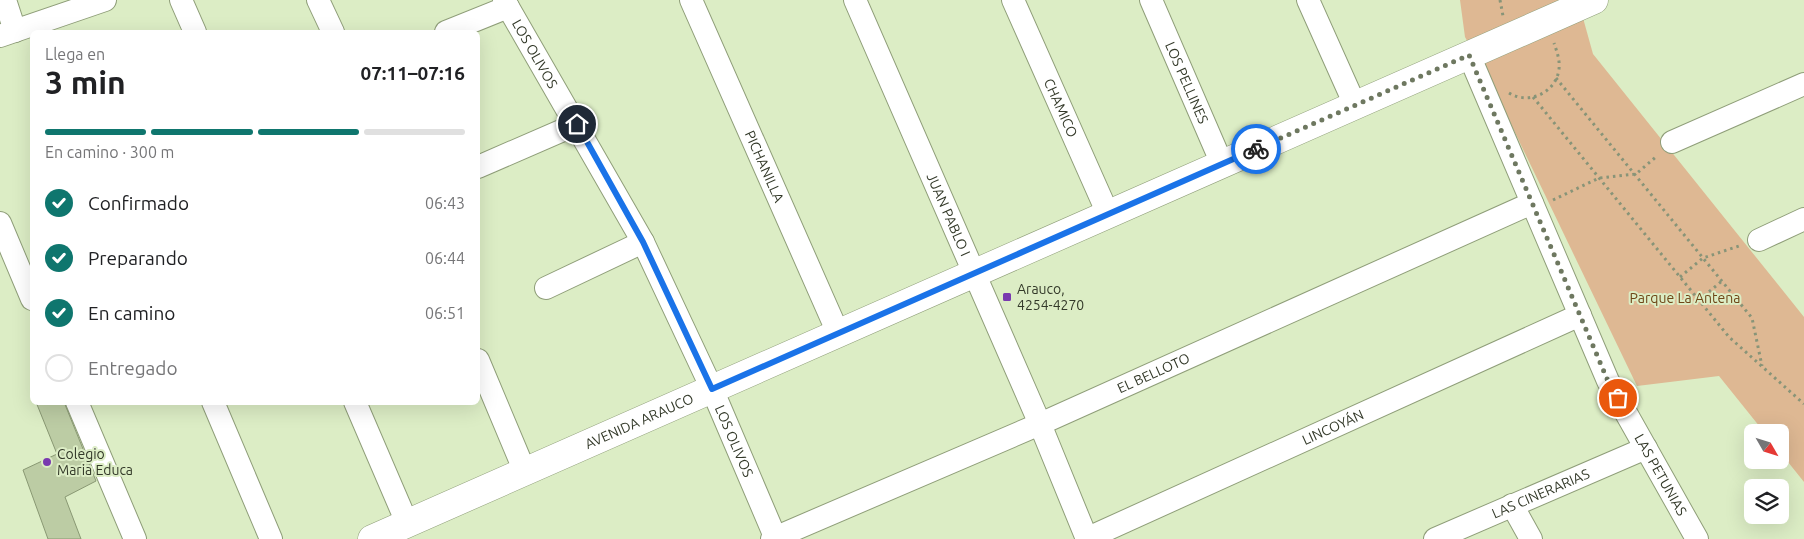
<!DOCTYPE html>
<html lang="es">
<meta charset="utf-8">
<style>
body{margin:0;font-family:Ubuntu,sans-serif;background:#f2f2f2;color:#202124;height:100vh;display:flex;flex-direction:column;font-size:19px;white-space:nowrap}
*{box-sizing:border-box;margin:0}
p{font-size:16px;color:#757577}
.icon{flex:none;width:28px;height:28px;fill:none;stroke:currentColor;stroke-width:2;stroke-linecap:round;stroke-linejoin:round}
.map{position:relative;flex:1;overflow:hidden}
.panel{position:absolute;left:30px;top:30px;width:450px;height:375px;display:flex;flex-direction:column;background:#fff;border-radius:8px;box-shadow:0 5px 20px #0002}
.panel>*{flex:none}
.needle{width:32px;rotate:129deg}
.tools{position:absolute;left:1744px;top:424px;display:grid;gap:10px}
.tools a{display:grid;place-items:center;width:45px;height:45px;border-radius:8px;background:#fff;box-shadow:0 5px 20px #0002;font-size:25px}
.pin{position:absolute;display:grid;place-items:center;width:42px;height:42px;color:#fff;margin:-21px;border:2px solid #fff;border-radius:50%;box-shadow:0 1px 5px #0007}
.courier{position:absolute;display:grid;place-items:center;width:50px;height:50px;margin:-25px;border:4px solid #1a73e8;border-radius:50%;background:#fff;color:#222;box-shadow:0 1px 6px #0007}
.head em{font-style:normal;font-weight:700}
.head div{display:flex;flex-direction:column-reverse}
.head{display:flex;align-items:center;justify-content:space-between;height:85px;padding:0 15px}
h1{font-size:32px;font-weight:700;line-height:38px}
.bar{display:grid;grid-template-columns:repeat(4,1fr);gap:8px 5px;align-content:center;height:60px;padding:0 15px}
.bar i{height:6px;border-radius:4px;background:#e0e0e0}
.bar .selected{background:#0f766e}
.bar p{grid-column:span 4}
ol{padding:0 15px;list-style:none}
li{display:flex;align-items:center;gap:15px;height:55px}
li p{margin-inline-start:auto}
li .icon{padding:5px;border-radius:50%;background:#0f766e;color:#fff;stroke-width:4}
li:last-child{color:#757577}
li i{width:28px;height:28px;border:2px solid #e0e0e0;border-radius:50%}
.map>svg:first-child{display:block}
.green{fill:#deb893}
.building{fill:#bccca4;stroke:#899873}
.lines{fill:none;stroke-linecap:round;stroke-linejoin:round}
.minor-casing{stroke:#8f9e79;stroke-width:24}
.tertiary-casing{stroke:#8f9e79;stroke-width:29}
.path{stroke:#889478;stroke-width:3;stroke-dasharray:2.5 4;stroke-linecap:butt}
.minor{stroke:#fff;stroke-width:22}
.tertiary{stroke:#fff;stroke-width:28}
.done{stroke:#6e7860;stroke-width:5;stroke-dasharray:0 9}
.route{stroke:#1a73e8;stroke-width:6}
.poi-dot{fill:#793aaf;stroke:#dcedc5;stroke-width:2}
.labels{text-anchor:middle;stroke-width:4;stroke-linejoin:round;paint-order:stroke}
.street-label{font-size:14px;fill:#333929;stroke:#dcedc5}
.poi-label{font-size:14px;fill:#333929;stroke:#dcedc5;text-anchor:start}
.park-label{font-size:14px;fill:#6e4617;stroke:#dcedc5}
</style>
<div class="map">
<svg width="1804" height="539" viewBox="0 0 1804 539">
<rect width="100%" height="100%" fill="#dcedc5"/>
<!-- green -->
<path class="green" d="M1460,0h118l15,54 211,263v165l-24,-30v-20h-16l-45,-56 -82,10 -142,-295 -30,-54z"/>
<!-- building -->
<path class="building" d="M36,402h28l32,79 -31,16 16,42h-33l-25,-69 34,-16z"/>
<g class="lines">
<defs>
<g id="minor">
<path d="M5,0l10,31"/>
<path d="M181,0l14,32"/>
<path d="M318,0l15,32"/>
<path id="s1" d="M504,0l139,242 69,147 64,150"/>
<path id="s2" d="M691,0l147,333"/>
<path id="s3" d="M855,0l185,424 47,115"/>
<path id="s4" d="M1013,0l95,214"/>
<path id="s5" d="M1151,0l71,164"/>
<path d="M1308,0l47,105"/>
<path d="M446,32l62,-25"/>
<path d="M0,36l105,-36"/>
<path id="s6" d="M1469,55l139,326 89,158"/>
<path d="M1672,142l132,-58"/>
<path d="M478,167l99,-43"/>
<path d="M0,223l32,76"/>
<path d="M1759,240l45,-21"/>
<path d="M546,288l97,-46"/>
<path d="M478,360l47,112"/>
<path d="M77,402l58,137"/>
<path d="M213,402l58,137"/>
<path d="M355,402l52,121"/>
<path d="M1512,505l19,34"/>
<path id="s7" d="M772,539l268,-115 492,-221"/>
<path id="s8" d="M1086,539l494,-224"/>
<path id="s9" d="M1435,539l211,-91"/>
</g>
<g id="tertiary">
<path id="s10" d="M372,539l1222,-539"/>
</g>
</defs>
<!-- minor casing -->
<use href="#minor" class="minor-casing"/>
<!-- tertiary casing -->
<use href="#tertiary" class="tertiary-casing"/>
<!-- path -->
<path class="path" d="M1500,0l3,16
M1556,78l196,240 10,48
M1509,93c20,12 47,0 50,-24 1,-9 -2,-17 -5,-26
M1533,97l196,240 75,67
M1553,200l46,-22 37,-4 21,-18
M1680,277l23,-19 36,-12
M1699,300l23,-19"/>
<!-- minor -->
<use href="#minor" class="minor"/>
<!-- tertiary -->
<use href="#tertiary" class="tertiary"/>
</g>
<g class="lines">
<!-- done -->
<path class="done" d="M1256,149l213,-94 139,326 10,17"/>
<!-- route -->
<path class="route" d="M577,124l66,118 69,147 544,-240"/>
</g>
<!-- markers -->
<g class="poi-dot">
<rect x="1002" y="292" width="10" height="10" rx="2.5"/>
<circle cx="47" cy="462" r="5"/>
</g>
<g class="labels">
<!-- street labels -->
<g class="street-label">
<text dy="5" stroke="none"><textPath href="#s1" startOffset="62">LOS OLIVOS</textPath></text>
<text dy="5" stroke="none"><textPath href="#s5" startOffset="90">LOS PELLINES</textPath></text>
<text dy="5" stroke="none"><textPath href="#s4" startOffset="118">CHAMICO</textPath></text>
<text dy="5" stroke="none"><textPath href="#s2" startOffset="182">PICHANILLA</textPath></text>
<text dy="5" stroke="none"><textPath href="#s3" startOffset="234">JUAN PABLO I</textPath></text>
<text dy="5" stroke="none"><textPath href="#s7" startOffset="416">EL BELLOTO</textPath></text>
<text dy="5" stroke="none"><textPath href="#s10" startOffset="292">AVENIDA ARAUCO</textPath></text>
<text dy="5" stroke="none"><textPath href="#s8" startOffset="271">LINCOYÁN</textPath></text>
<text dy="5" stroke="none"><textPath href="#s1" startOffset="498">LOS OLIVOS</textPath></text>
<text dy="5" stroke="none"><textPath href="#s6" startOffset="462">LAS PETUNIAS</textPath></text>
<text dy="5" stroke="none"><textPath href="#s9" startOffset="115">LAS CINERARIAS</textPath></text>
</g>
<!-- poi labels -->
<g class="poi-label">
<text x="1017" y="294">Arauco,<tspan x="1017" dy="16">4254-4270</tspan></text>
<text x="57" y="459">Colegio<tspan x="57" dy="16">Maria Educa</tspan></text>
</g>
<!-- park labels -->
<g class="park-label">
<text x="1685" y="303">Parque La Antena</text>
</g>
</g>
</svg>
<div class="tools">
<a><svg class="needle" viewBox="-14 -14 28 28"><path d="M0-13l5 13h-10z" fill="#e53935"/><path d="M0 13l5-13h-10z" fill="#757577"/></svg></a>
<a><svg class="icon" aria-label="layers" viewBox="0 0 24 24"><path d="M12 4l9 5-9 5-9-5zM3 14l9 5 9-5"/></svg></a>
</div>
<div class="pin" style="left:1618px;top:398px;background:#ea580c"><svg class="icon" aria-label="bag" viewBox="0 0 24 24"><path d="M5 8h14l-1 12H6zM9 8a3 3 0 0 1 6 0"/></svg></div>
<div class="pin" style="left:577px;top:124px;background:#1f2937"><svg class="icon" aria-label="home" viewBox="0 0 24 24"><path d="M3 11l9-7 9 7M6 9v11h12V9"/></svg></div>
<div class="courier" style="left:1256px;top:149px"><svg class="icon" aria-label="bike" viewBox="0 0 24 24"><circle cx="6" cy="16" r="4"/><circle cx="18" cy="16" r="4"/><path d="M6 16l4-8h5l3 8M10 8l3 8H6M13 5h3"/></svg></div>
<section class="panel">
<div class="head"><div><h1>3 min</h1><p>Llega en</p></div><em>07:11–07:16</em></div>
<div class="bar"><i class="selected"></i><i class="selected"></i><i class="selected"></i><i></i><p>En camino · 300 m</p></div>
<ol>
<li><svg class="icon" aria-label="check" viewBox="0 0 24 24"><path d="M5 12l5 5 9-10"/></svg>Confirmado<p>06:43</p></li>
<li><svg class="icon" aria-label="check" viewBox="0 0 24 24"><path d="M5 12l5 5 9-10"/></svg>Preparando<p>06:44</p></li>
<li><svg class="icon" aria-label="check" viewBox="0 0 24 24"><path d="M5 12l5 5 9-10"/></svg>En camino<p>06:51</p></li>
<li><i></i>Entregado</li>
</ol>
</section>
</div>
